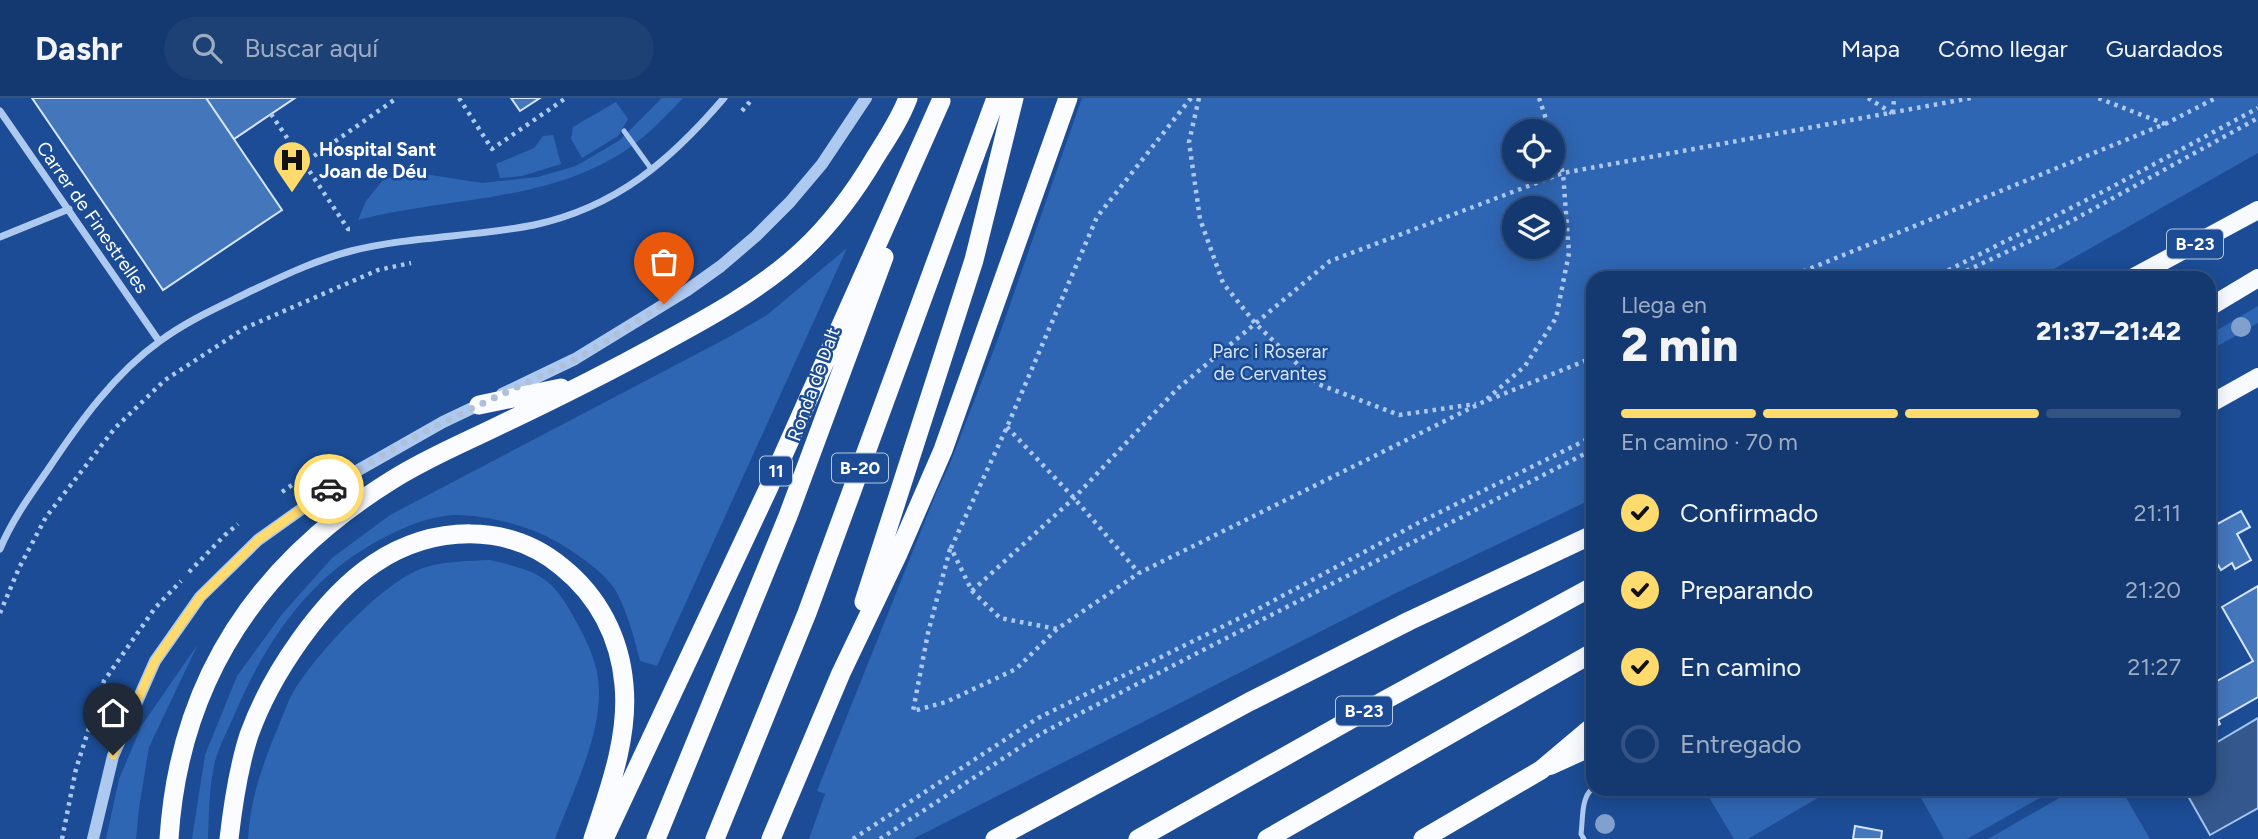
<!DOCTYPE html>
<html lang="es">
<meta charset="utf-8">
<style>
body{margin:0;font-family:Figtree,sans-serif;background:#1d4075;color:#f1f3f6;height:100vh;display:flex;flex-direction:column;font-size:26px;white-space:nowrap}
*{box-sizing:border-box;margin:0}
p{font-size:23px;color:#9dacc3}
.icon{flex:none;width:38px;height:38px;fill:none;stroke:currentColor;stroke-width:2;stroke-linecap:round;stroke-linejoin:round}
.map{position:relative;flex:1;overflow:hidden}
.panel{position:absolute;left:1586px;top:173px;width:630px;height:525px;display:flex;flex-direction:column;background:#143970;border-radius:21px;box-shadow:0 4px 18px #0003,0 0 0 2px #335383}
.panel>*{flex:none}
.buttons{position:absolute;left:1502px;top:21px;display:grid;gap:14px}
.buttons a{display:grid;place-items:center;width:63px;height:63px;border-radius:50%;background:#143970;box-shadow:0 4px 18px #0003,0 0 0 2px #335383;font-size:35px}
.pin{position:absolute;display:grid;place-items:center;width:60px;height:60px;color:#fff;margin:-72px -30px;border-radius:50% 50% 50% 0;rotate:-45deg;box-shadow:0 0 7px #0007}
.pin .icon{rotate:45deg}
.courier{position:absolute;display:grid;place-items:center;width:70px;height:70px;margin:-35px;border:5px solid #ffda6d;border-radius:50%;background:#fff;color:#222;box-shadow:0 2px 9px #0007}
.overview em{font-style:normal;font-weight:800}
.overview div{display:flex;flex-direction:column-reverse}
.overview{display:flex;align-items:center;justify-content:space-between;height:119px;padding:0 35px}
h1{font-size:46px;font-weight:800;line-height:52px}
.bar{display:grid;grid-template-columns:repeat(4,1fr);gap:10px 7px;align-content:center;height:84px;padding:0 35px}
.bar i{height:9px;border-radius:5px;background:#335383}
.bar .on{background:#ffda6d}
.bar p{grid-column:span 4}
ol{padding:0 35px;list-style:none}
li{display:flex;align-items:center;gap:21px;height:77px}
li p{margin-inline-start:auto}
li .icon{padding:7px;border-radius:50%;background:#ffda6d;color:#111;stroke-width:4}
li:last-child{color:#9dacc3}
li i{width:38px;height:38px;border:4px solid #335383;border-radius:50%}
header{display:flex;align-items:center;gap:42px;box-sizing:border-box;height:98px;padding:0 35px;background:#143970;border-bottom:2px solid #335383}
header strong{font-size:33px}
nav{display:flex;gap:38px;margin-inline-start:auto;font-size:24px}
.search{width:490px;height:63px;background:#1d4075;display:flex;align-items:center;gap:18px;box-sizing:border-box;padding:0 24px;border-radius:38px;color:#9dacc3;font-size:26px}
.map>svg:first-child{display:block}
.green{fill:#2f66b3;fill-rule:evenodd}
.water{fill:#34588d;stroke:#a1c4f1;stroke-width:2}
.building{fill:#4476bc;stroke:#d5e5fb;stroke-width:2}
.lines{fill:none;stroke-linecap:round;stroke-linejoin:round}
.path{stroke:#aec9f0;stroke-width:4.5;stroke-dasharray:3.5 5;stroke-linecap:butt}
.service{stroke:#aec9f0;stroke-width:5}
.minor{stroke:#aec9f0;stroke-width:7}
.tertiary{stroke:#aec9f0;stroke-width:12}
.primary{stroke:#f7faff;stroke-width:18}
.trunk{stroke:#fbfcff;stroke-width:19}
.tree{fill:#81a0cd}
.done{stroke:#afc0da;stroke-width:7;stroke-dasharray:0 12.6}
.route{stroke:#ffda6d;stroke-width:9}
.labels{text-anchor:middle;stroke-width:5;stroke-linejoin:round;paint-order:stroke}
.shield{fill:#1b4c95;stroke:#bbc9df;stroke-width:2}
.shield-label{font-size:18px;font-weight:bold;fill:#fff}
.poi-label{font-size:19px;font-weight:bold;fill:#fff;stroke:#1b4c95;text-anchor:start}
.street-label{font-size:19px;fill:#fff;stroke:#1b4c95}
.park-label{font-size:19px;fill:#d5e5fb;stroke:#1b4c95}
</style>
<header>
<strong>Dashr</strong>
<div class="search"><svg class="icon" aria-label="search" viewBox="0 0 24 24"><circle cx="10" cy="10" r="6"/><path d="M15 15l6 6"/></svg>Buscar aquí</div>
<nav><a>Mapa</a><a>Cómo llegar</a><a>Guardados</a></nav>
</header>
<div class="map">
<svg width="2258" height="741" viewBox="0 0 2258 741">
<rect width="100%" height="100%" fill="#1b4c95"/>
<!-- green -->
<path class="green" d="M662,0h21c-18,19 -38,40 -60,54 -79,51 -177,45 -265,68l8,-19 18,-22 28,-7 70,11 56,-6 38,-11 44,-26z
M1082,0h1176v55l-220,125h-446v221l-198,95 -481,245h-104l16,-45 -8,-3 120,-300 12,-25 49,-127zM1552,33v39h-38v-39zM1514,110h38v39h-38z
M616,4l12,17 -10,17 -36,22 -11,-19 2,-12z
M553,37l8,29 -39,12 -22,2 -4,-14 38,-16 9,-12z
M847,150l-190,418 -17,-5c-6,-24 -12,-47 -24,-70 -12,-22 -61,-53 -84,-61 -25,-9 -52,-15 -78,-15 -21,1 -42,9 -61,18 -78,37 -123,100 -157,178 -6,15 -14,29 -19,44 -8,23 -8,59 -9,84h-16l13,-84 32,-79 46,-63 49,-55 58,-43 339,-178 38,-22z
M2258,208v17l-49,28v-16z
M490,462c49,12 61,15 86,61 12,22 23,45 23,70 1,48 -28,104 -44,148h-307c2,-42 17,-81 33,-119 4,-9 7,-20 13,-29 22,-37 91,-112 132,-124 21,-6 42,-6 64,-7z
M198,546l-49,103 -10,61 -3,31h-30l13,-60 23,-54z
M1704,691h129l-85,50h-14z
M1916,691h140l-89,50h-23z
M2075,691h46l29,50h-162z"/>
<!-- water -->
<path class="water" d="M2258,620v90l-48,27 -26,-46h24l1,-42z"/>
<!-- building -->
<path class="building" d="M32,0h174l76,112 -119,80z
M206,0h89l-61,41z
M511,0h29l-20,13z
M2241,413l9,16 -13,7 14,26 -16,9 -3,-6 -11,7 -13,-21v-20z
M2258,488v111l-40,23 2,4 -12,6v-44l45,-25 -31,-54z
M1855,728l27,5 -1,8h-28z"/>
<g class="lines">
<!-- path -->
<path class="path" d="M459,0l33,51 74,-51
M1191,0l-94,119 -90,210 -56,121 21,43 28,27 57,11 82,-56 342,-170 111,-45
M1199,0l-10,44 11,77 23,64 32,40 63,61 81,31 77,-11
M1539,0l11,33
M1868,0l24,15
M742,13l11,-13
M1893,15l1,-15
M271,16l33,49
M2165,26l51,-26
M350,131h-2l-44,-66 93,-65
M1787,180l378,-154 -67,-26
M1933,180l175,-89 150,-81
M1951,180l115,-54 192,-106
M1487,301l38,-33 31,-48 13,-65 -6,-80 -11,-34
M1007,329l67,71 65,75
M282,394l27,-19
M950,451l-22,84 -15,78 33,-9 70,-33 41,-40
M189,474l36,-37 13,-11
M972,493l102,-93 103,-109 153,-128 233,-88 408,-75
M0,515l19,-45 27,-51 69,-89 50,-48 80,-52 133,-58 33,-7
M62,741l14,-70 28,-88 51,-73 26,-27
M853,741l185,-121 220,-109 162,-87 172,-85
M880,741l162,-106 550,-283"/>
<!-- service -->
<path class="service" d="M624,33l28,39
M1584,741l-3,-5c2,-14 0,-36 11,-45"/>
<!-- minor -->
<path class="minor" d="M0,13l159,230
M0,139l69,-28
M0,451c12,-29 31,-55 49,-81 30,-45 66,-95 111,-127 28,-21 61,-35 93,-51 32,-15 63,-30 98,-39 60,-15 123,-14 183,-26 83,-18 137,-65 190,-127"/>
<!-- tertiary -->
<path class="tertiary" d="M502,296l73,-35 111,-68 35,-25 35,-30 34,-34 32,-38 44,-66
M93,741l20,-83 42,-95 45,-64 58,-57 90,-64 95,-54 42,-20"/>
<!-- primary -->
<path class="primary" d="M2132,180l126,-68
M2208,210l50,-30
M2208,307l50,-28
M1550,668l42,-19"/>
<!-- trunk -->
<path class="trunk" d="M479,307l82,-17
M864,504l110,-342 40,-162
M169,741c10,-159 89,-276 223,-359 33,-21 69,-36 104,-53 55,-26 109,-53 162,-82 50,-27 102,-55 144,-94 29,-27 54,-61 74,-95 12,-19 24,-37 32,-58
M229,741c4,-35 9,-70 20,-104 21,-59 73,-137 126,-172 58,-38 133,-41 187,4 36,29 58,70 62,118 5,52 -15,105 -31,154
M604,741l165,-352 172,-386
M656,741l132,-323 96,-259
M715,741l92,-226 189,-515
M771,741l70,-166 56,-117 46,-106 125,-352
M995,741l254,-137 160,-81 183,-86
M1138,741l249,-140 205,-112
M1267,741l325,-186
M1423,741l118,-69 51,-43"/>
</g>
<!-- trees -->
<g class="tree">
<circle cx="2241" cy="229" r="10"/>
<circle cx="1605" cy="726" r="10"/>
</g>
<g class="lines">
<!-- done -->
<path class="done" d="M329,391c75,-53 161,-88 243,-128 31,-16 61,-38 92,-57"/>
<!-- route -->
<path class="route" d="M113,657l42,-94 45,-64 58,-57 71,-51"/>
</g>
<!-- icons -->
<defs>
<symbol id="hospital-pin" viewBox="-11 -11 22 30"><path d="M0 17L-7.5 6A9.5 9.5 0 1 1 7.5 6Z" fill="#ffda6d" stroke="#1b4c95"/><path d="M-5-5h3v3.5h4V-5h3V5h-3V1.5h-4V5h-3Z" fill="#111"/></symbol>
</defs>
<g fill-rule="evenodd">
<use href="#hospital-pin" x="270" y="40" width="44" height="60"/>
</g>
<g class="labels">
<!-- shield labels -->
<g class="shield">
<rect x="2167" y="131.5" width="56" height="29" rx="5"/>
<rect x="832" y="355.5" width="56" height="29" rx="5"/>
<rect x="760" y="358.5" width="32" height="29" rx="5"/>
<rect x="1336" y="598.5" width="56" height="29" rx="5"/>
</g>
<g class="shield-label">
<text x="2195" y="152">B-23</text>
<text x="860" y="376">B-20</text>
<text x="776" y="379">11</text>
<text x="1364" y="619">B-23</text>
</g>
<!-- poi labels -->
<g class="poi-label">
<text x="319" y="58">Hospital Sant<tspan x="319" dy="22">Joan de Déu</tspan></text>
</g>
<!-- street labels -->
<g class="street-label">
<text transform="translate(93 119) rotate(55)" y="7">Carrer de Finestrelles</text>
<text transform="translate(813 286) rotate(-70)" y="7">Ronda de Dalt</text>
</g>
<!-- park labels -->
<g class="park-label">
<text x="1270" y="260">Parc i Roserar<tspan x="1270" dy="22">de Cervantes</tspan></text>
</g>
</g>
</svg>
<div class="buttons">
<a><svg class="icon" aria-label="locate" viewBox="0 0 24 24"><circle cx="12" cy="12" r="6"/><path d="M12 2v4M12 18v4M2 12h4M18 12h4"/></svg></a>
<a><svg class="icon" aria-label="layers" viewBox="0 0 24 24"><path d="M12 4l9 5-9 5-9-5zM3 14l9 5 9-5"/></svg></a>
</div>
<div class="pin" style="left:664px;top:206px;background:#ea580c"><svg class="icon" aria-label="bag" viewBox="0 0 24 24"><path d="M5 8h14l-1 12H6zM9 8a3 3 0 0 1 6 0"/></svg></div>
<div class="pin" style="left:113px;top:657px;background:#1f2937"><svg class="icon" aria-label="home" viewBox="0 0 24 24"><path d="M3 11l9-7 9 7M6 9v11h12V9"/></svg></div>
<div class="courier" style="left:329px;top:391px"><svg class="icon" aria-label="car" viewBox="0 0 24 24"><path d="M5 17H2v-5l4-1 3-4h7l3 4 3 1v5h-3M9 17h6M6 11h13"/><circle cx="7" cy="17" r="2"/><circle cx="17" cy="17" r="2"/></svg></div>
<section class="panel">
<div class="overview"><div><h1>2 min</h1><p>Llega en</p></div><em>21:37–21:42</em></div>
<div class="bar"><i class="on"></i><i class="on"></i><i class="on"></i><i></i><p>En camino · 70 m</p></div>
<ol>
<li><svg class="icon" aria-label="check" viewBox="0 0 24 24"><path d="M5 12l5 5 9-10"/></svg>Confirmado<p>21:11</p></li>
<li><svg class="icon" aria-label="check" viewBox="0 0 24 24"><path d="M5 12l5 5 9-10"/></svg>Preparando<p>21:20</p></li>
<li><svg class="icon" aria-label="check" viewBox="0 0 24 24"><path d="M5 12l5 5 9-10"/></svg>En camino<p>21:27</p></li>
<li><i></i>Entregado</li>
</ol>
</section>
</div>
